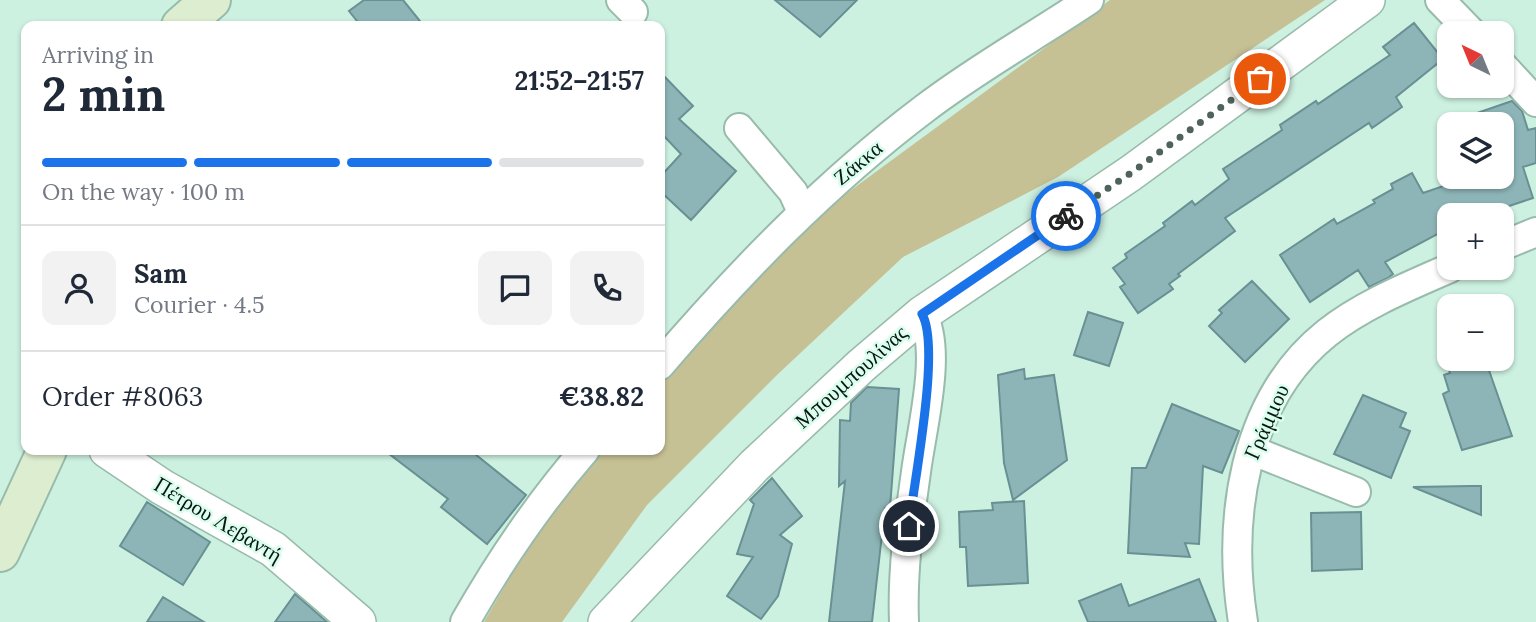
<!DOCTYPE html>
<meta charset="utf-8">
<style>
body{margin:0;font-family:Lora,serif;background:#f2f2f3;color:#1f2937;height:100vh;display:flex;flex-direction:column;font-size:26px;white-space:nowrap}
*{box-sizing:border-box;margin:0}
p{font-size:23px;color:#747a83}
.icon{flex:none;width:38px;height:38px;fill:none;stroke:currentColor;stroke-width:2;stroke-linecap:round;stroke-linejoin:round}
.map{position:relative;flex:1;overflow:hidden}
.panel{position:absolute;left:21px;top:21px;width:644px;height:434px;display:flex;flex-direction:column;background:#fff;border-radius:14px;box-shadow:0 2px 5px #0004}
.panel>*{flex:none}
.needle{width:46px;rotate:317deg}
.buttons{position:absolute;left:1437px;top:21px;display:grid;gap:14px}
.buttons a{display:grid;place-items:center;width:77px;height:77px;border-radius:14px;background:#fff;box-shadow:0 2px 5px #0004;font-size:35px}
.pin{position:absolute;display:grid;place-items:center;width:60px;height:60px;color:#fff;margin:-30px;border:4px solid #fff;border-radius:50%;box-shadow:0 2px 7px #0007}
.courier{position:absolute;display:grid;place-items:center;width:70px;height:70px;margin:-35px;border:5px solid #1a73e8;border-radius:50%;background:#fff;color:#222;box-shadow:0 2px 9px #0007}
.head em{font-style:normal;font-weight:700}
.head div{display:flex;flex-direction:column-reverse}
.head{display:flex;align-items:center;justify-content:space-between;height:119px;padding:0 21px}
h1{font-size:46px;font-weight:700;line-height:52px}
.bar{display:grid;grid-template-columns:repeat(4,1fr);gap:10px 7px;align-content:center;height:84px;padding:0 21px}
.bar i{height:9px;border-radius:5px;background:#e0e1e3}
.bar .on{background:#1a73e8}
.bar p{grid-column:span 4}
.line{display:flex;align-items:center;gap:18px;padding:0 21px;border-top:2px solid #e0e1e3}
.line div{flex:1}
.round{display:grid;place-items:center;flex:none;width:74px;height:74px;border-radius:14px;background:#f2f2f3}
.map>svg:first-child{display:block}
.green{fill:#c6c095}
.building{fill:#8db5b7;stroke:#699092;stroke-width:2}
.lines{fill:none;stroke-linecap:round;stroke-linejoin:round}
.minor-casing{stroke:#98bbab;stroke-width:32}
.tertiary-casing{stroke:#98bbab;stroke-width:38}
.secondary-casing{stroke:#98bbab;stroke-width:42}
.minor{stroke:#fff;stroke-width:28}
.tertiary{stroke:#fff;stroke-width:35}
.secondary{stroke:#dceecf;stroke-width:38}
.done{stroke:#4e635a;stroke-width:7;stroke-dasharray:0 12.6}
.route{stroke:#1a73e8;stroke-width:9}
.labels{text-anchor:middle;stroke-width:5;stroke-linejoin:round;paint-order:stroke}
.street-label{font-size:21px;fill:#091611;stroke:#dafeee}
</style>
<div class="map">
<svg width="1536" height="622" viewBox="0 0 1536 622">
<rect width="100%" height="100%" fill="#cdf1e1"/>
<!-- green -->
<path class="green" d="M1110,0h215l-267,177 -155,80 -125,117 -131,131 -85,117h-78l87,-151 20,-21h69v-71l168,-172z"/>
<!-- building -->
<path class="building" d="M364,0h39l21,26h-63l-12,-15z
M775,0h82l-37,37z
M1414,23l29,36 -47,38 6,10 -30,21 -3,-5 -144,95 10,13 -57,43 2,2 -11,8 4,5 -35,24 -18,-26 5,-3 -12,-16 14,-10 -2,-4 40,-28 -2,-3 29,-22 3,4 34,-26 -6,-10 59,-39 -2,-5 36,-24 2,3 66,-45 6,-4 -7,-8z
M660,72l33,34 -14,13 57,52 -45,49 -31,-29v-14l21,-23 -18,-19 -3,3z
M1512,101l10,10 6,19 8,-2v35l-13,4 10,31 -51,17h-33v13l-64,34 8,12 -5,4 -19,9 -11,-17 -48,32 -30,-47 54,-36 3,5 38,-21 -2,-3 20,-11 -2,-5 21,-11 11,20 47,-16h32v-53h-48v-3z
M1252,281l37,38 -44,43 -36,-36 13,-13 -3,-3z
M1088,312l35,11 -14,43 -35,-11z
M1445,359h40l27,77 -50,14 -19,-56 6,-3 -5,-16 6,-2z
M1024,369l1,10 29,-4 13,85 -54,40 -9,-37 -6,-88z
M867,387l32,2 -9,119h-5l-13,114h-43l16,-141 -6,5 1,-66 10,1 1,-18z
M1363,395l43,18 -6,14 10,4 -19,47 -57,-24z
M1172,404l67,27 -17,42 -19,-7 -4,78 -14,-1 5,14 -62,-4 4,-85h14z
M384,450h86l56,45 -39,49 -46,-37 7,-8z
M772,478l30,38 -22,19 12,9 -14,52 -17,23 -34,-23 26,-39 -16,-3 17,-50 -4,-4z
M1481,486v29l-68,-28 58,-1z
M1024,501l4,82 -60,3 -2,-39h-6l-1,-35 34,-2 -1,-7z
M147,502l63,40 -27,43 -63,-39z
M1361,512l1,57 -50,2 -1,-58z
M1199,579l17,43h-128l-9,-21 42,-17 8,22z
M295,594l32,28h-52z
M163,597l41,25h-57z"/>
<g class="lines">
<defs>
<path id="minor" d="M621,0l12,12
M1440,0l32,33
M1502,65l34,37
M739,128l54,64 9,20
M1502,246l34,-14
M660,365c80,-93 166,-182 264,-256 52,-40 110,-72 165,-109
M1251,450l105,42
M465,622c34,-60 75,-120 120,-172
M904,622c-2,-50 5,-101 12,-150 5,-41 27,-122 6,-158
M1243,622c-16,-101 -1,-221 84,-289 35,-28 82,-47 123,-65"/>
<path id="tertiary" d="M107,450l55,37 111,62 85,73
M606,622l148,-156 108,-101 60,-51 209,-141 236,-173"/>
<path id="secondary" d="M181,26l30,-26
M0,552l47,-102"/>
</defs>
<!-- minor casing -->
<use href="#minor" class="minor-casing"/>
<!-- tertiary casing -->
<use href="#tertiary" class="tertiary-casing"/>
<!-- secondary casing -->
<use href="#secondary" class="secondary-casing"/>
<!-- minor -->
<use href="#minor" class="minor"/>
<!-- tertiary -->
<use href="#tertiary" class="tertiary"/>
<!-- secondary -->
<use href="#secondary" class="secondary"/>
</g>
<g class="lines">
<!-- done -->
<path class="done" d="M1066,216l65,-43 129,-94"/>
<!-- route -->
<path class="route" d="M909,526c5,-45 32,-179 13,-212l144,-98"/>
</g>
<g class="labels">
<!-- street labels -->
<g class="street-label">
<text transform="translate(858 163) rotate(-40)" y="7">Ζάκκα</text>
<text transform="translate(851 377) rotate(-42)" y="7">Μπουμπουλίνας</text>
<text transform="translate(1267 422) rotate(-66)" y="7">Γράμμου</text>
<text transform="translate(218 520) rotate(31)" y="7">Πέτρου Λεβαντή</text>
</g>
</g>
</svg>
<div class="buttons">
<a><svg class="needle" viewBox="-14 -14 28 28"><path d="M0-13l5 13h-10z" fill="#e53935"/><path d="M0 13l5-13h-10z" fill="#747a83"/></svg></a>
<a><svg class="icon" aria-label="layers" viewBox="0 0 24 24"><path d="M12 4l9 5-9 5-9-5zM3 14l9 5 9-5"/></svg></a>
<a>+</a>
<a>−</a>
</div>
<div class="pin" style="left:1260px;top:79px;background:#ea580c"><svg class="icon" aria-label="bag" viewBox="0 0 24 24"><path d="M5 8h14l-1 12H6zM9 8a3 3 0 0 1 6 0"/></svg></div>
<div class="pin" style="left:909px;top:526px;background:#1f2937"><svg class="icon" aria-label="home" viewBox="0 0 24 24"><path d="M3 11l9-7 9 7M6 9v11h12V9"/></svg></div>
<div class="courier" style="left:1066px;top:216px"><svg class="icon" aria-label="bike" viewBox="0 0 24 24"><circle cx="6" cy="16" r="4"/><circle cx="18" cy="16" r="4"/><path d="M6 16l4-8h5l3 8M10 8l3 8H6M13 5h3"/></svg></div>
<section class="panel">
<div class="head"><div><h1>2 min</h1><p>Arriving in</p></div><em>21:52–21:57</em></div>
<div class="bar"><i class="on"></i><i class="on"></i><i class="on"></i><i></i><p>On the way · 100 m</p></div>
<div class="line" style="height:126px"><a class="round"><svg class="icon" aria-label="person" viewBox="0 0 24 24"><circle cx="12" cy="8" r="4"/><path d="M4 21q1-7 8-7t8 7"/></svg></a><div><b>Sam</b><p>Courier · 4.5</p></div><a class="round"><svg class="icon" aria-label="chat" viewBox="0 0 24 24"><path d="M4 5h16v11H9l-5 4z"/></svg></a><a class="round"><svg class="icon" aria-label="phone" viewBox="0 0 24 24"><path d="M5 4h4l2 5-3 2q2 4 5 5l2-3 5 2v4C11 20 4 13 5 4z"/></svg></a></div>
<div class="line" style="height:91px"><div>Order #8063</div><b>€38.82</b></div>
</section>
</div>
